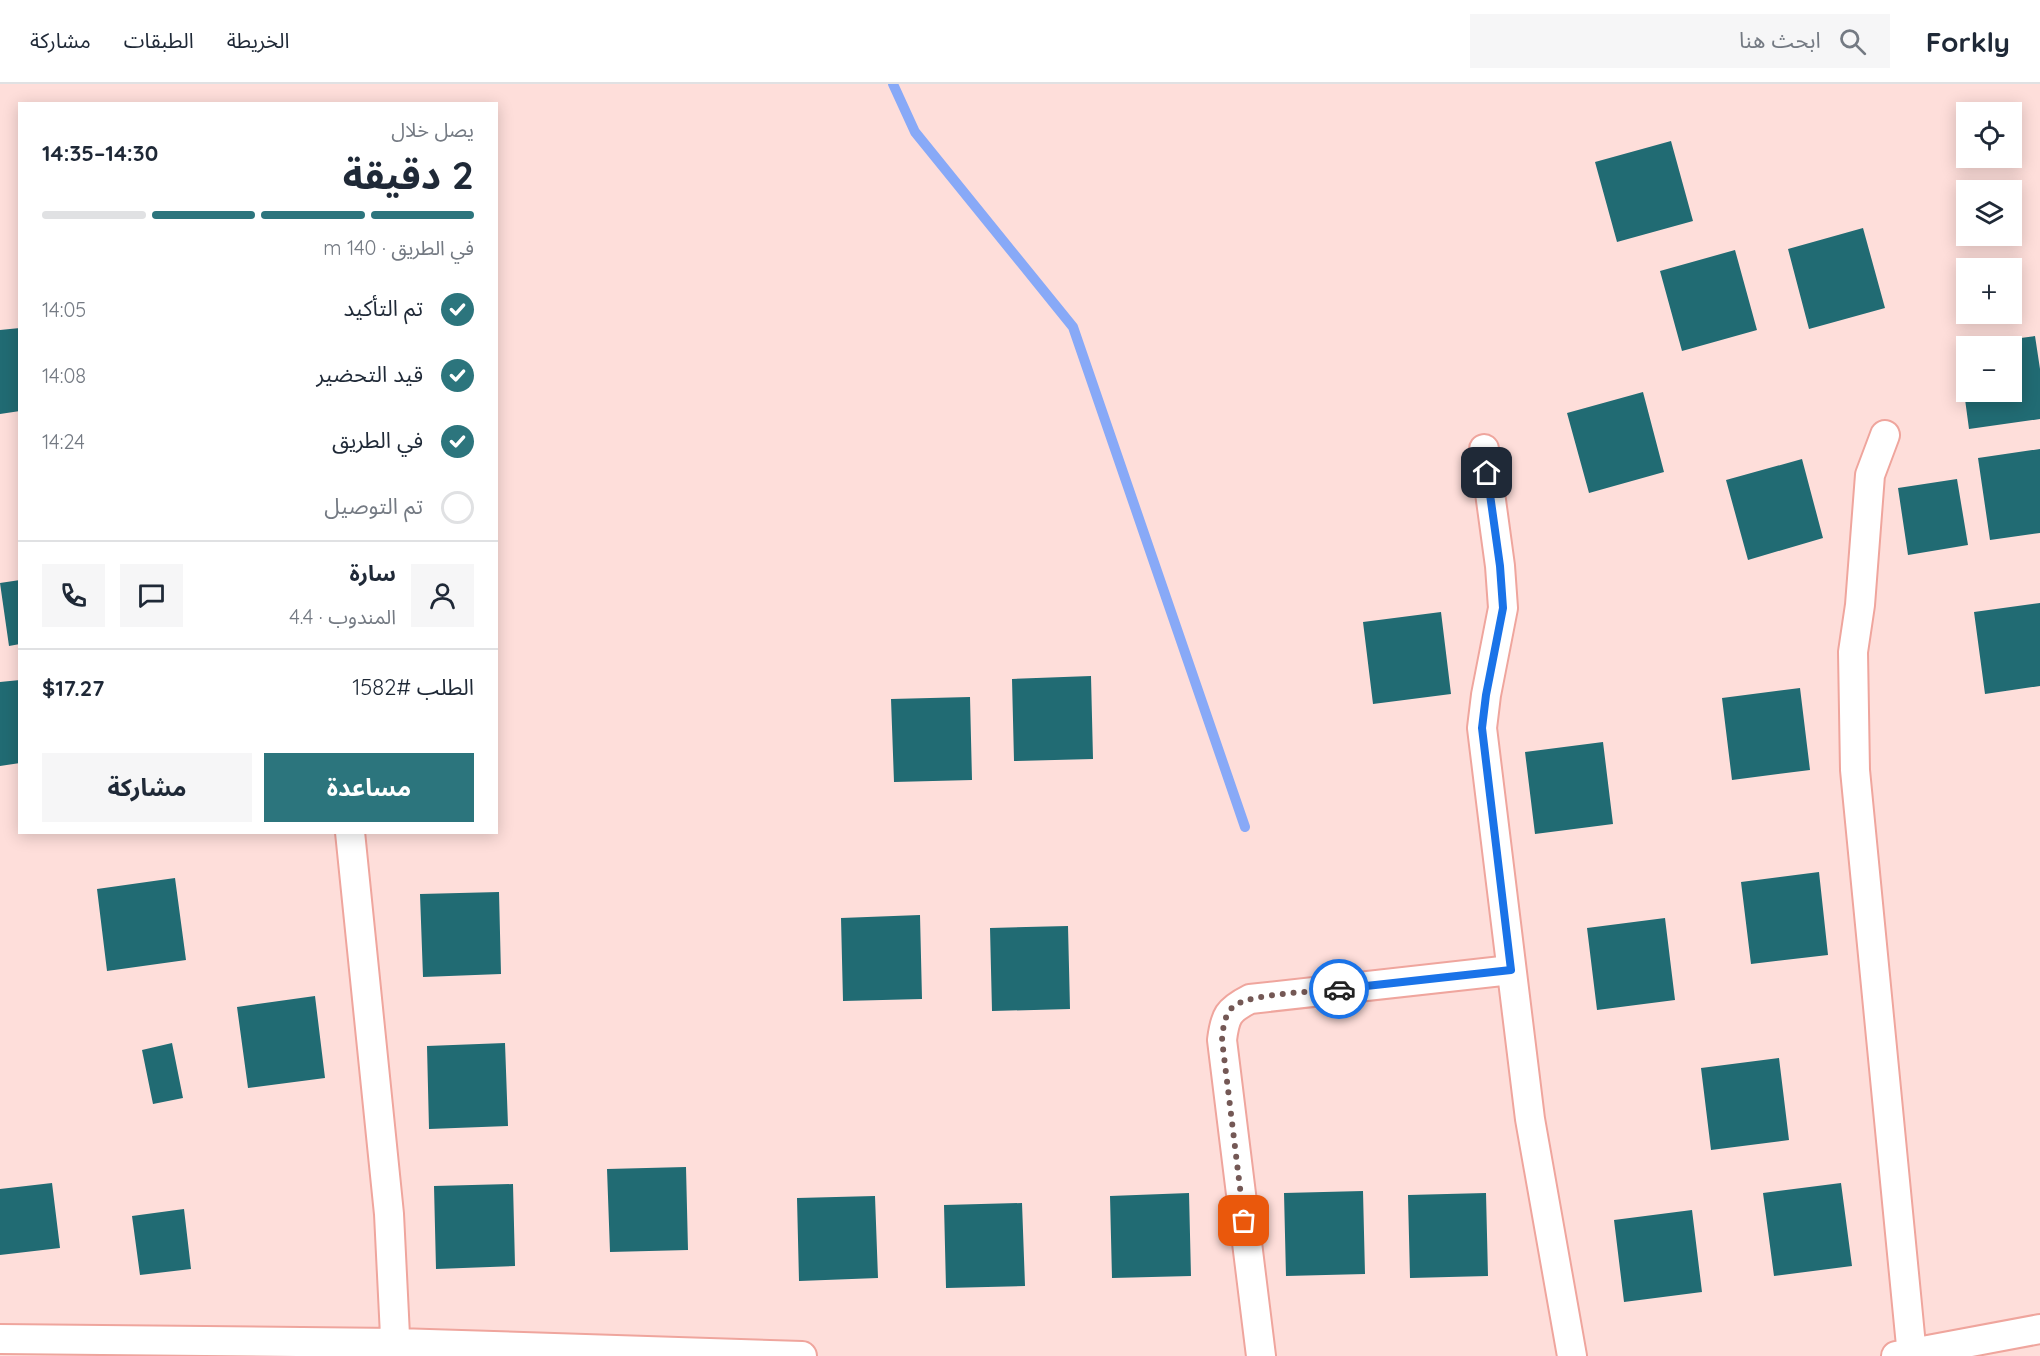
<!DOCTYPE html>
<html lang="ar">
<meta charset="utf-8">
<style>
body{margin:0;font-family:Quicksand,"Noto Sans Arabic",sans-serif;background:#f6f6f7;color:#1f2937;direction:rtl;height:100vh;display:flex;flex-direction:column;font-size:22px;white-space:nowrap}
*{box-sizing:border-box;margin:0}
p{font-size:20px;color:#747a83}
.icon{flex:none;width:33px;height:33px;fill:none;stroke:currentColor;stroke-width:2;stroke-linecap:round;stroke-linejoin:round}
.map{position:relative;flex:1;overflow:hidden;direction:ltr}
.details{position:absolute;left:18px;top:18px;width:480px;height:732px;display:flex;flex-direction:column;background:#fff;border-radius:0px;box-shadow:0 3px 15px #0003;direction:rtl}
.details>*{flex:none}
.buttons{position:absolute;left:1956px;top:18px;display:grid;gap:12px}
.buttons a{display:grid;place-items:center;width:66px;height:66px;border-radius:0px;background:#fff;box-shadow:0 3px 15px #0003;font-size:30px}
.pin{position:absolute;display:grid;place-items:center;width:51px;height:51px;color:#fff;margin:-26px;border-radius:12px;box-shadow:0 3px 9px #0006}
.courier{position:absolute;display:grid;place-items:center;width:60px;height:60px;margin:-30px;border:4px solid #1a73e8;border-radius:50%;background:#fff;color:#222;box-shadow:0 2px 8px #0007}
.head em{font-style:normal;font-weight:700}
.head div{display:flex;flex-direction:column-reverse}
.head{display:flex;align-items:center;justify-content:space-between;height:102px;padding:0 24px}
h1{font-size:39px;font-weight:700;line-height:45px}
.bar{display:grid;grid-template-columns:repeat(4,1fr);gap:9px 6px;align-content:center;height:72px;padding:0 24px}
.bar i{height:8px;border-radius:4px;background:#e0e1e3}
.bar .on{background:#2c757d}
.bar p{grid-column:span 4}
.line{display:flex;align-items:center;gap:15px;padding:0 24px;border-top:2px solid #e0e1e3}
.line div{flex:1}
.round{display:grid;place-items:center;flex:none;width:63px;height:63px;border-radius:0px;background:#f6f6f7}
ol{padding:0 24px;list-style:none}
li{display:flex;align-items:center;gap:18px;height:66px}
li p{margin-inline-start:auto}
li .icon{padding:6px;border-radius:50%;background:#2c757d;color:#fff;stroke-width:4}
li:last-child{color:#747a83}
li i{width:33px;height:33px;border:3px solid #e0e1e3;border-radius:50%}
.cta{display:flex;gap:12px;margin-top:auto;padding:12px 24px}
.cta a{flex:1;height:69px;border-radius:0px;background:#2c757d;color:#fff;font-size:24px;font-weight:700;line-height:69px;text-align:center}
.cta a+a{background:#f6f6f7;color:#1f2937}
header{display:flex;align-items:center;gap:36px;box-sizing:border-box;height:84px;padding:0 30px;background:#fff;border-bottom:2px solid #e0e1e3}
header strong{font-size:28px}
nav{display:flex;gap:33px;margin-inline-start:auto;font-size:21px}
.search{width:420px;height:54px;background:#f6f6f7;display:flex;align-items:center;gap:15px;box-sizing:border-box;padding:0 21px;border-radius:0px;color:#747a83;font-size:22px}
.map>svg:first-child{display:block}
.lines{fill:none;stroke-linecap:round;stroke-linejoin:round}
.stream{stroke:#88a9f7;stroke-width:10}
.building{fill:#216b73}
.street-casing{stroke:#efa59d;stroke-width:32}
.street{stroke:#fff;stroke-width:28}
.done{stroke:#745855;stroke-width:6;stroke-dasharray:0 10.8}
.route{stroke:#1a73e8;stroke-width:8}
</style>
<header>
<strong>Forkly</strong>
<div class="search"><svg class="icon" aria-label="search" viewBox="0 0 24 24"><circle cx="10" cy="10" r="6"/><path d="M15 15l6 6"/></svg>ابحث هنا</div>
<nav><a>الخريطة</a><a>الطبقات</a><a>مشاركة</a></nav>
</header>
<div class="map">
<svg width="2040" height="1272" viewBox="0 0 2040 1272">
<rect width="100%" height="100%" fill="#fededa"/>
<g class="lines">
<!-- stream -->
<path class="stream" d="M893,0l22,48 158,195 172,500"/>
</g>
<!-- building -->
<path class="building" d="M1671,57l22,80 -76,21 -22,-80z
M1863,144l22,80 -76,21 -21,-80z
M1735,166l22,80 -75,21 -22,-80z
M20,244v83l-20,3v-84z
M2035,252l5,33v50l-71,10 -11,-82 8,-2v47h46v-46l-44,-1z
M1643,308l21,80 -75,21 -22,-80z
M2040,365v84l-50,7 -12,-82z
M1802,375l21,79 -75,22 -22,-80z
M1957,395l11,66 -60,10 -10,-67z
M20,496v64l-11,2 -9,-63z
M2040,519v83l-55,8 -11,-82z
M1441,528l10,82 -78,10 -10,-82z
M1091,592l2,83 -79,2 -2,-82z
M20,596v83l-20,3v-84z
M1800,604l10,82 -78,10 -10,-82z
M970,613l2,83 -78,2 -3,-83z
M1603,658l10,82 -78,10 -10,-82z
M1819,788l9,83 -77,9 -10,-82z
M175,794l11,82 -79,11 -10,-82z
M499,808l2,82 -78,3 -3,-83z
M920,831l2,84 -79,2 -2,-83z
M1665,834l10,82 -78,10 -10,-82z
M1068,842l2,83 -78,2 -2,-83z
M315,912l10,82 -77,10 -11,-81z
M172,959l11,55 -30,6 -11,-54z
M505,959l3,83 -79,3 -2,-83z
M1779,974l10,82 -78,10 -10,-82z
M686,1083l2,83 -78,2 -3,-83z
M52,1099l8,65 -60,7v-66z
M1841,1099l11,83 -78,10 -11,-83z
M513,1100l2,82 -79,3 -2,-83z
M1363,1107l2,83 -79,2 -2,-83z
M1189,1109l2,83 -79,2 -2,-82z
M1486,1109l2,83 -78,2 -2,-83z
M875,1112l3,82 -79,3 -2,-83z
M1022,1119l3,83 -79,2 -2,-83z
M184,1125l7,60 -51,6 -8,-59z
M1692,1126l10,82 -78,10 -10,-82z"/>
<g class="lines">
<defs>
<path id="street" d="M1885,351l-15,40 -10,130 -7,47 2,118 57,586
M1484,365l16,117 3,42 -17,87 -4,33 48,391 42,237
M350,748l39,382 7,142
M0,1255l397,4 405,13
M1261,1272l-39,-316c3,-24 6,-30 28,-41l261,-29
M1896,1272l144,-27"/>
</defs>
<!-- street casing -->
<use href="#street" class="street-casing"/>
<!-- street -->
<use href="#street" class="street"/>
</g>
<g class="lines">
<!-- done -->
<path class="done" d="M1244,1137l-22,-181c1,-11 2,-26 12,-34 18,-13 81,-14 105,-17"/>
<!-- route -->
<path class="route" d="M1339,905l172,-19 -29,-242 4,-33 17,-87 -3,-42 -13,-93"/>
</g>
</svg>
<div class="buttons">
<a><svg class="icon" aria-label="locate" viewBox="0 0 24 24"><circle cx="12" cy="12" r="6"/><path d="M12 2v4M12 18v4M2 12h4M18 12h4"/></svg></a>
<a><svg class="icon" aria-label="layers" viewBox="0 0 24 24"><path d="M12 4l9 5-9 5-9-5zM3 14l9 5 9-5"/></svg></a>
<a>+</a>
<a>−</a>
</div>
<div class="pin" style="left:1244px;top:1137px;background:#ea580c"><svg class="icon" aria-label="bag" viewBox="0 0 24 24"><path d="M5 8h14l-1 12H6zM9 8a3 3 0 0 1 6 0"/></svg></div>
<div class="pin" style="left:1487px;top:389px;background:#1f2937"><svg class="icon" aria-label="home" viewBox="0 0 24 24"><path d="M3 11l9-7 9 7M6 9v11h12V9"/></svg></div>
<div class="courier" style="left:1339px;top:905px"><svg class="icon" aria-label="car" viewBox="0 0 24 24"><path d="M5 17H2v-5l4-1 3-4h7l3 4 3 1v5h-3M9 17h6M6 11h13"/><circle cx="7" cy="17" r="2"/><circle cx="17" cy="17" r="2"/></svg></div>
<section class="details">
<div class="head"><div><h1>2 دقيقة</h1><p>يصل خلال</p></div><em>14:30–14:35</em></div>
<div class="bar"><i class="on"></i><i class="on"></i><i class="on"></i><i></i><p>في الطريق · 140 m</p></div>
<ol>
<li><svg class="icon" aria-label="check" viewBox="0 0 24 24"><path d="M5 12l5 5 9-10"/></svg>تم التأكيد<p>14:05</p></li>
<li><svg class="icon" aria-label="check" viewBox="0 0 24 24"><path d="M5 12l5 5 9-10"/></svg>قيد التحضير<p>14:08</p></li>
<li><svg class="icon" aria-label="check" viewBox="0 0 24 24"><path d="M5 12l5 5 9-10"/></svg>في الطريق<p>14:24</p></li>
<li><i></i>تم التوصيل</li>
</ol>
<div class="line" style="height:108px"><a class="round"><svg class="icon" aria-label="person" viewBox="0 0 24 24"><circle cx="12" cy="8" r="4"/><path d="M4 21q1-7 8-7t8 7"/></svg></a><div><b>سارة</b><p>المندوب · 4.4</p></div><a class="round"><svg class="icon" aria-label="chat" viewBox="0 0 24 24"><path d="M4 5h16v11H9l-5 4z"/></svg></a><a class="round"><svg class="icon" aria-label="phone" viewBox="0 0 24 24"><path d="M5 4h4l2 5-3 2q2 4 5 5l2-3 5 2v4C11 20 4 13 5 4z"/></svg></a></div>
<div class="line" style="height:78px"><div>الطلب #1582</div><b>$17.27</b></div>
<div class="cta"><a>مساعدة</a><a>مشاركة</a></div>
</section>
</div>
